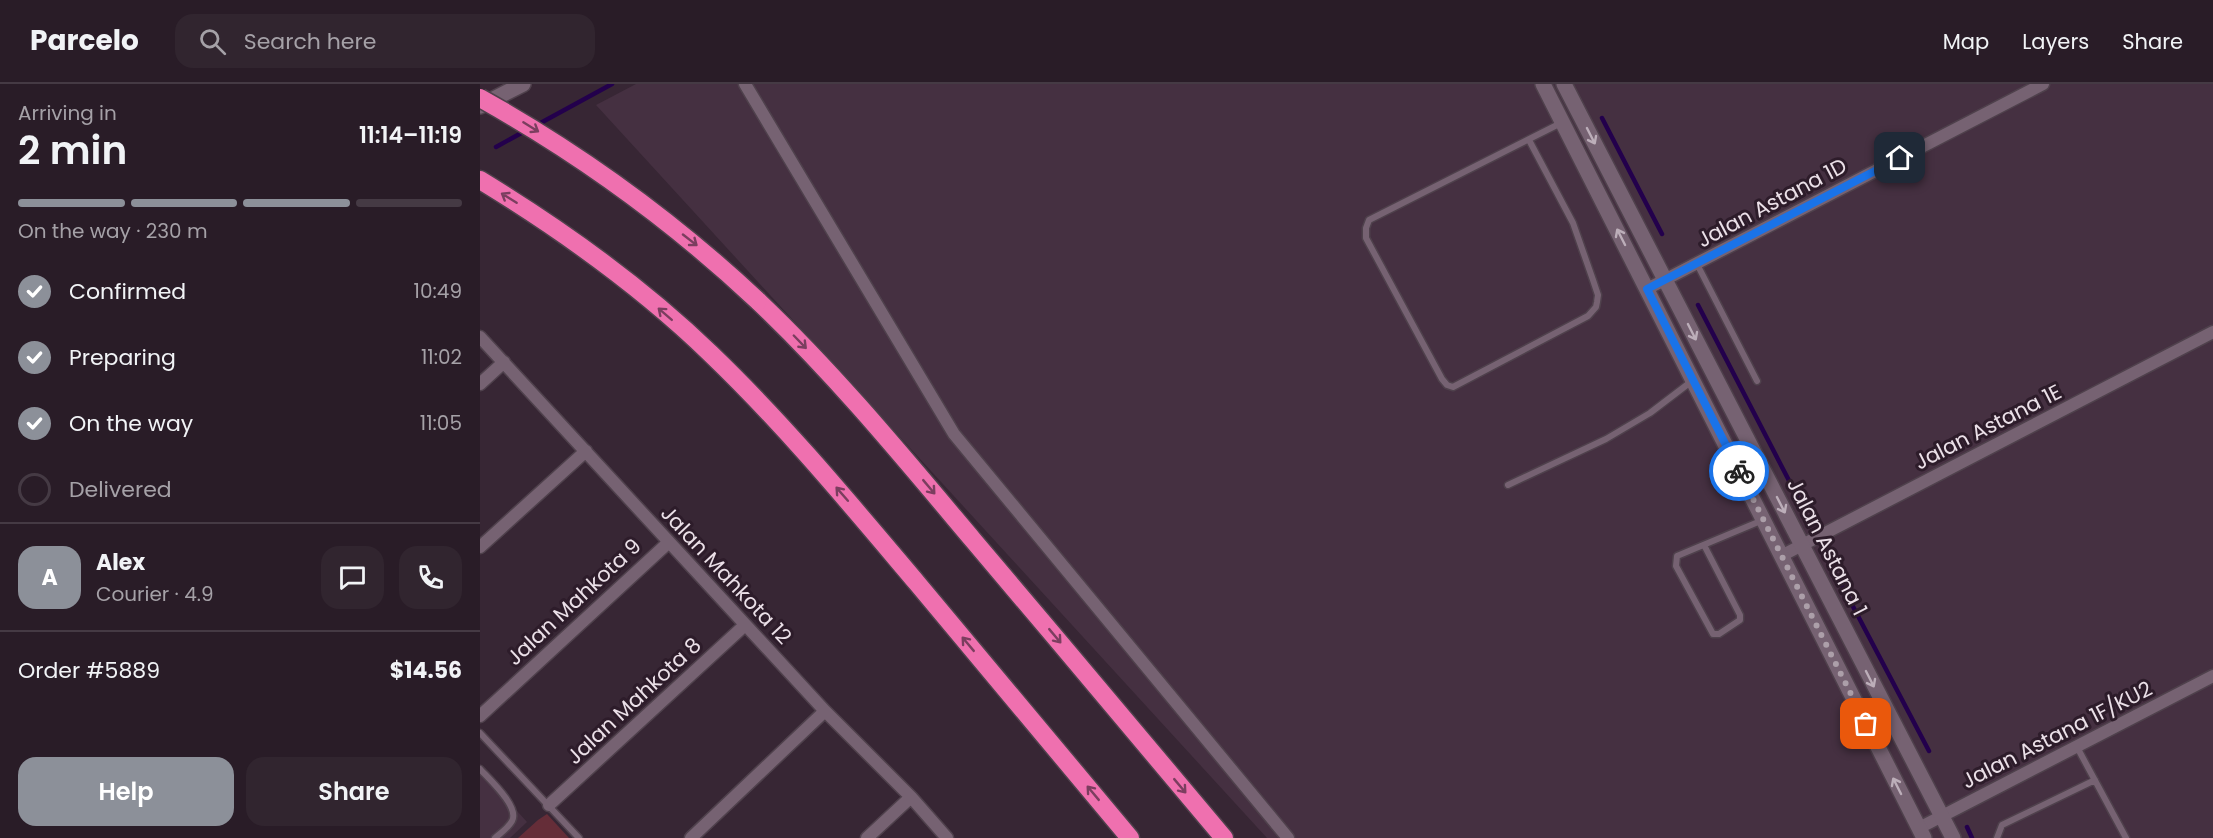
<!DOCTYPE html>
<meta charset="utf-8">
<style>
body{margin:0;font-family:Poppins,sans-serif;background:#31252f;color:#f1f3f6;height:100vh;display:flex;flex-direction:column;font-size:22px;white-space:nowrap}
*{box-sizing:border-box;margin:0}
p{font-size:20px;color:#a5a1a7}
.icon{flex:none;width:33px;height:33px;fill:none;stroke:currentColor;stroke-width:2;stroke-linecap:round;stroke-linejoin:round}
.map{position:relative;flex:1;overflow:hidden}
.sheet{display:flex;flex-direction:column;background:#291c27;width:480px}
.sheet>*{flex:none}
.pin{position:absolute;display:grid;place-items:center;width:51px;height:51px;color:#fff;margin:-26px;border-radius:12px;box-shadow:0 3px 9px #0006}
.courier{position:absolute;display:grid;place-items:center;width:60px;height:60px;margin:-30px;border:4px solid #1a73e8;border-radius:50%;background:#fff;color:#222;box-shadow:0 2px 8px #0007}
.head em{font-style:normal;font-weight:600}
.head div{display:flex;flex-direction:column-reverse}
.head{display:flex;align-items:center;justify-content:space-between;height:102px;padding:0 18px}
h1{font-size:39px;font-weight:600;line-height:45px}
.bar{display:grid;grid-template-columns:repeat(4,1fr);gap:9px 6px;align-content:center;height:72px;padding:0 18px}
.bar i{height:8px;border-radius:4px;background:#453a44}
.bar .current{background:#8c9099}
.bar p{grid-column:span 4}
.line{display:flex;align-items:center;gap:15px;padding:0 18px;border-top:2px solid #453a44}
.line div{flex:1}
.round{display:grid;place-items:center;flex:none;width:63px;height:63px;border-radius:18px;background:#31252f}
ol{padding:0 18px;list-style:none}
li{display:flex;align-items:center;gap:18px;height:66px}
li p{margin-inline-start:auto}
li .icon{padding:6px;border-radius:50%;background:#8c9099;color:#fff;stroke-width:4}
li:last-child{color:#a5a1a7}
li i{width:33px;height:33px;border:3px solid #453a44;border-radius:50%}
.cta{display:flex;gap:12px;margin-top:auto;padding:12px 18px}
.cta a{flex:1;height:69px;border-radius:18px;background:#8c9099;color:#fff;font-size:24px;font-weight:600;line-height:69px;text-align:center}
.cta a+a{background:#31252f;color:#f1f3f6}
header{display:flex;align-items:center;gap:36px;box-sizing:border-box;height:84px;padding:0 30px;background:#291c27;border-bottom:2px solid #453a44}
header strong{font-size:28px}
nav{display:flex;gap:33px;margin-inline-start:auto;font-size:21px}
.search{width:420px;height:54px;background:#31252f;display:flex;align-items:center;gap:15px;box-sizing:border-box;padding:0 21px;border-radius:18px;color:#a5a1a7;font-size:22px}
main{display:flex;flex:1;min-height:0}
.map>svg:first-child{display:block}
.built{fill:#453041}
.green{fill:#652d38}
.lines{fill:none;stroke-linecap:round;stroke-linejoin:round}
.stream{stroke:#23004c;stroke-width:4.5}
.service-casing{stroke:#4f414c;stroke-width:9}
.minor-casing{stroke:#4f414c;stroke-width:15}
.tertiary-casing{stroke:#4f414c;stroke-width:18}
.motorway-casing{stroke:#4f414c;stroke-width:21}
.service{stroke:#766272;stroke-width:6}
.minor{stroke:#766272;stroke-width:12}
.tertiary{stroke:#766272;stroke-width:15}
.motorway{stroke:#ef70af;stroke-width:18}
.motorway-bridge-casing{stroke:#4f414c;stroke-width:21;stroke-linecap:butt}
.motorway-bridge{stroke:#ef70af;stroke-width:18}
.oneway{stroke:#7b3e5f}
.oneway2{stroke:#bcaeb9}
.done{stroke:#ac9fa9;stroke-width:6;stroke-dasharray:0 10.8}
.route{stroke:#1a73e8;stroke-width:8}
.labels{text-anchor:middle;stroke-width:6;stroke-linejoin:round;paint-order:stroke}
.street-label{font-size:21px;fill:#ebe0e8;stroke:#2d1c2a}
</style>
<header>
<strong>Parcelo</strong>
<div class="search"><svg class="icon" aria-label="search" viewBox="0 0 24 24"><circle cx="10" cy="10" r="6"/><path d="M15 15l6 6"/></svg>Search here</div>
<nav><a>Map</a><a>Layers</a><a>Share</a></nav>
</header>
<main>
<section class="sheet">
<div class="head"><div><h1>2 min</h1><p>Arriving in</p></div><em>11:14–11:19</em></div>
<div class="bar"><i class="current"></i><i class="current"></i><i class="current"></i><i></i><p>On the way · 230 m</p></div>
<ol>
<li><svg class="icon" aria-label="check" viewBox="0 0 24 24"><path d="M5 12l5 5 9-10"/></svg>Confirmed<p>10:49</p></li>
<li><svg class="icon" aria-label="check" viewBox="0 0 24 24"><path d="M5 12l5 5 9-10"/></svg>Preparing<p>11:02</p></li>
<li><svg class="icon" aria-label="check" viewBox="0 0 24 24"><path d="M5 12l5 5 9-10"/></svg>On the way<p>11:05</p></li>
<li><i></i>Delivered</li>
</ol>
<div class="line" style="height:108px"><b class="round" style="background:#8c9099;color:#fff">A</b><div><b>Alex</b><p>Courier · 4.9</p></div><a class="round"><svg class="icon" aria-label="chat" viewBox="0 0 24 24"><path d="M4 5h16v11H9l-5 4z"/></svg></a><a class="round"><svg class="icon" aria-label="phone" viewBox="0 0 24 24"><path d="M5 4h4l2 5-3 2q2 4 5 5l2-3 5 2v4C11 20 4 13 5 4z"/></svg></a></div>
<div class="line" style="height:78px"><div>Order #5889</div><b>$14.56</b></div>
<div class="cta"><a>Help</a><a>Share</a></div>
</section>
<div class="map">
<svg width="1733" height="754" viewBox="0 0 1733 754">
<rect width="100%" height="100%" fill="#372634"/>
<!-- built -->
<path class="built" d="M156,0h1577v754h-946l-671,-733z
M0,686l47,52 -17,16h-30z"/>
<!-- green -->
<path class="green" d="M67,730l22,24h-51l20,-18z"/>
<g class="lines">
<!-- stream -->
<path class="stream" d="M1122,34l60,116
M55,42l77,-42
M16,63l29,-16
M1218,221l99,191
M1358,494l91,173
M1487,743l5,11"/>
<defs>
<path id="service" d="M1049,56l44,83 20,57 5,15 -1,7 -1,5 -8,9 -135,71 -6,-2 -5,-6 -76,-141v-10l3,-8 192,-97
M1217,180l60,117
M1028,401l98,-46 44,-26 42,-32
M1224,461l36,70v5l-21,14h-6l-37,-68 1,-10 86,-36
M0,649l99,105
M1597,663l49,91
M0,685c9,10 40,38 32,52 -3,6 -11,12 -17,17
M1517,754l5,-13 93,-45"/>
<path id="minor" d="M265,0l209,350 334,404
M1167,205l396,-205
M0,253l345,374 86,86 36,41
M0,300l24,-22
M0,463l106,-96
M1301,472l432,-224
M0,632l189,-174
M69,721l196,-180
M1439,744l294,-152
M211,754l134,-127
M387,754l44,-41"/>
<path id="tertiary" d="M1063,0l381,754
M1084,0l389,754
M0,22l43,-22"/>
<path id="motorway" d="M0,96c82,50 162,107 231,174 74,71 140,151 206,229 71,85 142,170 213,255
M278,217c78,74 146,157 215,239 84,99 167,198 251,298"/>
</defs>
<!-- service casing -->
<use href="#service" class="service-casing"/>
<!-- minor casing -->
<use href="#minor" class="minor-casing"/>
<!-- tertiary casing -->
<use href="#tertiary" class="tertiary-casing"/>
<!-- motorway casing -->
<use href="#motorway" class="motorway-casing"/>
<!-- service -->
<use href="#service" class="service"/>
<!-- minor -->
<use href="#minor" class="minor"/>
<!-- tertiary -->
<use href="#tertiary" class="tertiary"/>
<!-- motorway -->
<use href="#motorway" class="motorway"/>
<defs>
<path id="motorway-bridge" d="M0,14c100,56 194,124 278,203"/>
</defs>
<!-- motorway-bridge casing -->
<use href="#motorway-bridge" class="motorway-bridge-casing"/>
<!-- motorway-bridge -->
<use href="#motorway-bridge" class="motorway-bridge"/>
</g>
<!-- one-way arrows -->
<defs><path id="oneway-shaft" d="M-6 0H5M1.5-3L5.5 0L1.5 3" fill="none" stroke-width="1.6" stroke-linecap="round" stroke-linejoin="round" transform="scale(1.5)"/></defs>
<g class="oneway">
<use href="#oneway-shaft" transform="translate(51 43) rotate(32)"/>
<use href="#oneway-shaft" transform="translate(29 114) rotate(-148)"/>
<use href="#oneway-shaft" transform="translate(210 156) rotate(38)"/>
<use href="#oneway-shaft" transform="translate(185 230) rotate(-139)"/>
<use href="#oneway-shaft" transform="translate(320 258) rotate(46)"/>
<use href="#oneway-shaft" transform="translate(449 403) rotate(50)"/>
<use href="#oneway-shaft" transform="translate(362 410) rotate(-131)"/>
<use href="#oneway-shaft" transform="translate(575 552) rotate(50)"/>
<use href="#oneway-shaft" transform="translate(488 560) rotate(-130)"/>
<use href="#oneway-shaft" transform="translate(700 702) rotate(50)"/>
<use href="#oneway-shaft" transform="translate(613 709) rotate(-130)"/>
</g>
<g class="oneway2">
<use href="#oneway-shaft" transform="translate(1111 52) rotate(63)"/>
<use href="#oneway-shaft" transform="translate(1141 153) rotate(-117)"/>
<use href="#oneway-shaft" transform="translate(1212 248) rotate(63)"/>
<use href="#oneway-shaft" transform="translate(1301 421) rotate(63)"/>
<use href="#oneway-shaft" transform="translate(1390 595) rotate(63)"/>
<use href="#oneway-shaft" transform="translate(1417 702) rotate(-117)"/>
</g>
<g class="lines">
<!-- done -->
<path class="done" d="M1259,387l127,253"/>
<!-- route -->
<path class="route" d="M1259,387l-92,-182 253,-131"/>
</g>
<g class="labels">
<!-- street labels -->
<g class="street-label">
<text transform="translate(1292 119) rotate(-28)" y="7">Jalan Astana 1D</text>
<text transform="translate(1508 343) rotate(-27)" y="7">Jalan Astana 1E</text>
<text transform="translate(1347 463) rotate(63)" y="7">Jalan Astana 1</text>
<text transform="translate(246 491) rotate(47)" y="7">Jalan Mahkota 12</text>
<text transform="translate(94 518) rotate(-43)" y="7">Jalan Mahkota 9</text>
<text transform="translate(154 617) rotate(-43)" y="7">Jalan Mahkota 8</text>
<text transform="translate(1577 651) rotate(-27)" y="7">Jalan Astana 1F/KU2</text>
</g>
</g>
</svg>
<div class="pin" style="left:1386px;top:640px;background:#ea580c"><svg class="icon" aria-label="bag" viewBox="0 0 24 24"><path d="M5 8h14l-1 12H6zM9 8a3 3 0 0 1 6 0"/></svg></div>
<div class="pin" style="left:1420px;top:74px;background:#1f2937"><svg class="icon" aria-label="home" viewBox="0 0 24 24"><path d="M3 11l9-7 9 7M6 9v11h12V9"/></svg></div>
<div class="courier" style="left:1259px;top:387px"><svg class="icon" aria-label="bike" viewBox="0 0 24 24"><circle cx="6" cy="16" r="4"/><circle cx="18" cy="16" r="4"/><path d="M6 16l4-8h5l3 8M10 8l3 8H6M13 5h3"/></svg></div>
</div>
</main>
